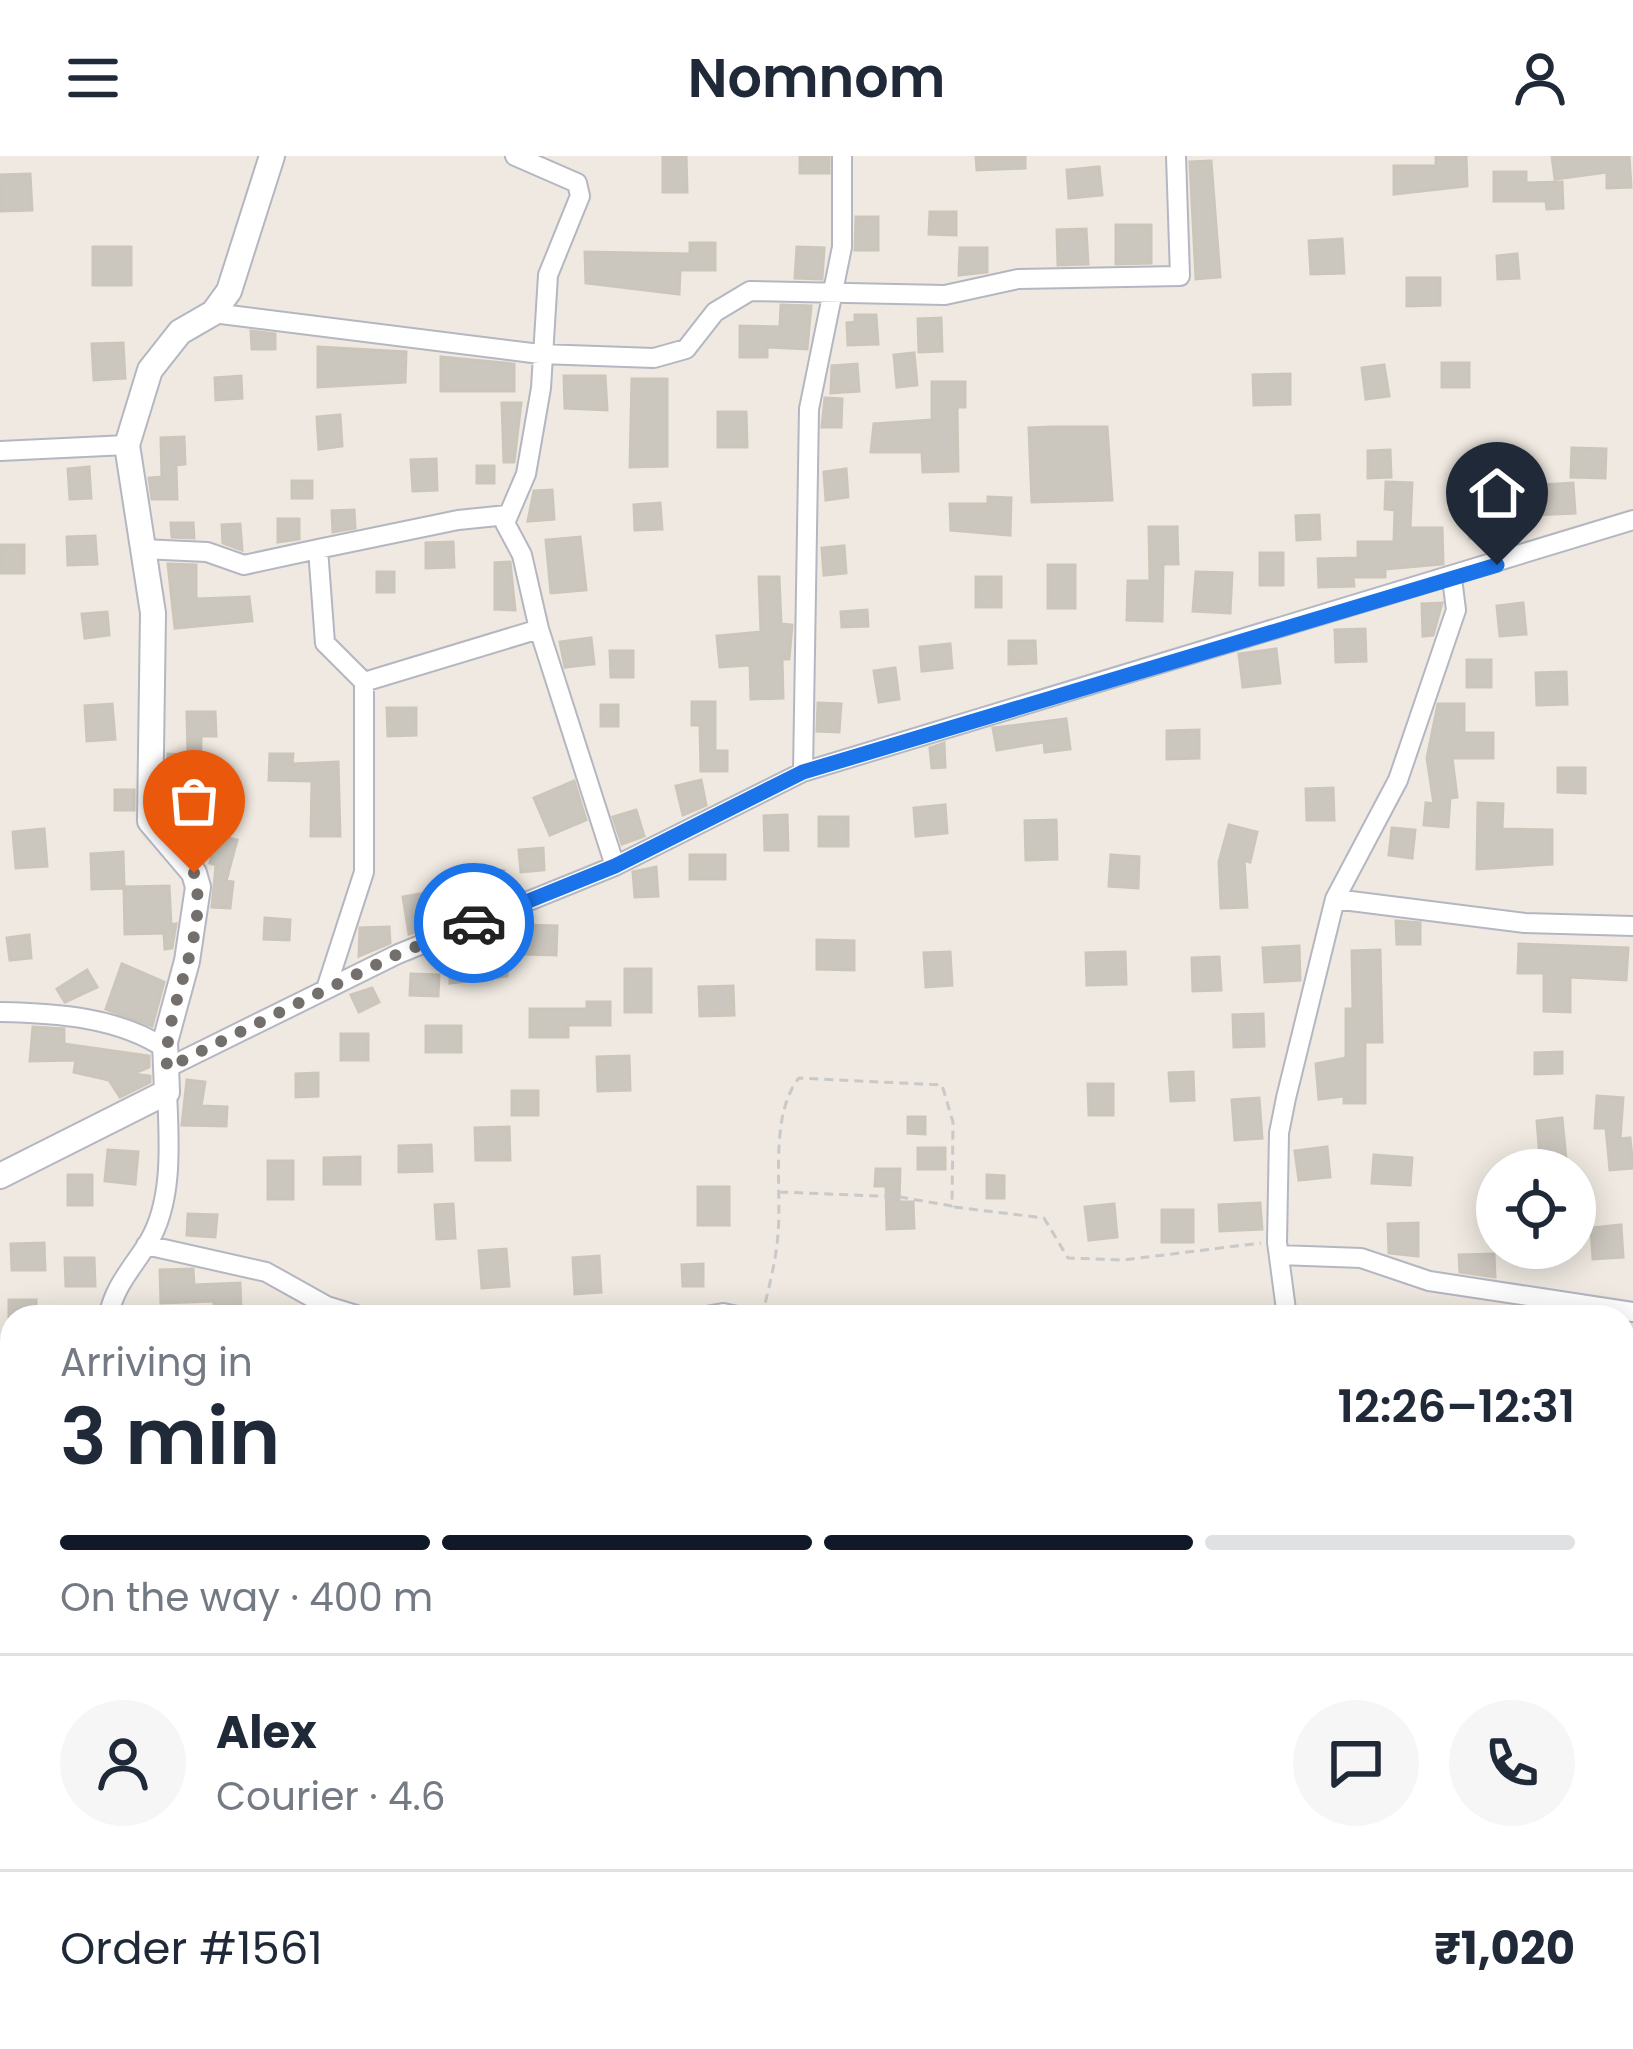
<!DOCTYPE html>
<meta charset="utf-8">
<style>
body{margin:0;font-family:Poppins,sans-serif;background:#f6f6f7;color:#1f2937;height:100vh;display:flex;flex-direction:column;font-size:45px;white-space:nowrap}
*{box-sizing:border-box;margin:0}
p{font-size:39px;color:#747a83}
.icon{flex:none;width:66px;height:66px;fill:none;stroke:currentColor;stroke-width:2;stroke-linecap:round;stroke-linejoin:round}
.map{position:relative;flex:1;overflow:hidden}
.drawer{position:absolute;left:0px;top:1149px;width:1635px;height:744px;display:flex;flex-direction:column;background:#fff;border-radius:36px 36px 0 0;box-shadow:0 6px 30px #0003}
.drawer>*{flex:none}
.fabs{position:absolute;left:1476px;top:993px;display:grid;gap:24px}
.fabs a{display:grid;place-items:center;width:120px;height:120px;border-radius:50%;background:#fff;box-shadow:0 6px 30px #0003;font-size:60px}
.pin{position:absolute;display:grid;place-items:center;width:102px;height:102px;color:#fff;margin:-123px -51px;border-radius:50% 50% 50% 0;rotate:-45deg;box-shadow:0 0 12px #0007}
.pin .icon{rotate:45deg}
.courier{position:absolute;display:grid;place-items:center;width:120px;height:120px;margin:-60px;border:9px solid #1a73e8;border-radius:50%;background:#fff;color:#222;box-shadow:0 3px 15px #0007}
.head em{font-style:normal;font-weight:600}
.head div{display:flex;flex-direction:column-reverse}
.head{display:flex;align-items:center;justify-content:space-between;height:204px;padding:0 60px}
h1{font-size:78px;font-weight:600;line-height:90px}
.bar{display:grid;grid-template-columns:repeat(4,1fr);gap:18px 12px;align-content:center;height:144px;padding:0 60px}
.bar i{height:15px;border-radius:9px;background:#e0e1e3}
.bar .selected{background:#111827}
.bar p{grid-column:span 4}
.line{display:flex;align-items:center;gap:30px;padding:0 60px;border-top:3px solid #e0e1e3}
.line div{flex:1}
.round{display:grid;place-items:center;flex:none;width:126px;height:126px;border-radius:63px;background:#f6f6f7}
header{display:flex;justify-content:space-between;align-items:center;height:156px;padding:0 60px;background:#fff;font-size:54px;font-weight:600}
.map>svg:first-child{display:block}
.building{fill:#cbc7bf;stroke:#cbc5ba;stroke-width:3}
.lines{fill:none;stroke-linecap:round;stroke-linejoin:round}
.street-casing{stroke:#b4b7c1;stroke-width:22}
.secondary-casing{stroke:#b4b7c1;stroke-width:28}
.path{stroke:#c9c9c9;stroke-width:3;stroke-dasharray:9 6;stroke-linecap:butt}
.street{stroke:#fff;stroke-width:18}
.secondary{stroke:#fff;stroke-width:24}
.done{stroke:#726f6d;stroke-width:12;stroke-dasharray:0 21.6}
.route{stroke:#1a73e8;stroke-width:15}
</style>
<header><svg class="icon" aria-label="menu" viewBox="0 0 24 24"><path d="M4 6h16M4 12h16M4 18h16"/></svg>Nomnom<svg class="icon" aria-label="person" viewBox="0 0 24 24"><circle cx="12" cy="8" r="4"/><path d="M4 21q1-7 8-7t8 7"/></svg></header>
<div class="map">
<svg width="1633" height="1893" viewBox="0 0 1633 1893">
<rect width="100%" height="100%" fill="#efe9e1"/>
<!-- building -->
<path class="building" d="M663,0h23l1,36h-24z
M800,0h29v17h-29z
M976,0h49v12l-48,2z
M1436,0h30l1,30 -73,8v-28h42z
M1552,0h77l2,31 -24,1v-16l-52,7z
M1211,5l9,116 -24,2 -6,-117z
M1099,11l3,28 -33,3 -2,-28z
M1494,16h32v11l36,-1 1,26 -16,1 -1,-8h-52z
M30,18l2,36 -32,1v-36z
M930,56h26v23l-27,-1z
M856,61h22v33h-23z
M1116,69h35v38l-35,1z
M1086,73l2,35 -30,1 -1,-35z
M1342,83l2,34 -33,1 -2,-33z
M690,87h25v27h-35l-1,24 -93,-11 -1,-31 105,2z
M93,91h38v38h-38z
M797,91l27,1 -2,31 -27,-1z
M960,92h27v24l-28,3z
M1517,98l2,24 -21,1 -1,-23z
M1407,122h33v27l-33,1z
M781,149l30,1 -4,43 -40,-2v10h-27v-31l40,1z
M855,159h21l2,29 -30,1 -1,-22 8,-1z
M941,162l1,33 -23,1 -1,-33z
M251,175l24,3v15h-23z
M123,187l2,35 -31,2 -2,-36z
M318,191l88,5 -1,30 -87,5z
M914,197l3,32 -20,2 -3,-32z
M441,201l73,7v27h-73z
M1442,207h27v24h-27z
M857,208l2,27 -28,2 1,-27z
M1384,209l5,31 -23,3 -4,-31z
M1290,218v30l-36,1 -1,-30z
M241,220l1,22 -26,2 -1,-22z
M564,220h41l2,34 -42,-2z
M632,223h35v87l-37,1z
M932,226h33v25h-8l1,64 -35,1 -1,-20h-51l3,-28 58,-4z
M825,242l17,1 -1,28h-19z
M502,247h19l-7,59h-10z
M718,256h28l1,35h-29z
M340,259l2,31 -23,3 -2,-32z
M1053,271h54l5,73 -80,2 -3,-74z
M184,281l1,27 -9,1 1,34h-25l-3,-21 13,-1 -1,-39z
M1572,292l34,1 -1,29 -34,-1z
M1390,294l1,27 -23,1v-27z
M436,303l1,31 -24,1 -2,-31z
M477,310h17v17h-17z
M89,311l2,31 -21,1 -2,-30z
M846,313l2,28 -22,3 -2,-28z
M292,325h20v17h-20z
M1386,326l26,1 -2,45h32l1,36 -58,5v8h-32l1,9 -35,1 -1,-28 40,-1v-16h36l1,-32 -10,-1z
M1573,327l2,30 -41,2v11h-34l1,9 -31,3 -3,-31 41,-5v-5l36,-1 -1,-11z
M552,334l2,29 -26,2 6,-30z
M988,341l23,1 -1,37 -59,-5 -1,-26h38z
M660,347l2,26 -27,1 -1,-25z
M354,354l1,18 -22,4 -1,-21z
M1319,359l1,24 -23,1 -1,-24z
M278,363h21v20l-21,3z
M171,367h22l1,15 -22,-1z
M240,368l2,26 -19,-7 -1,-18z
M1149,371h28l1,37h-15l-1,57 -35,-1 1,-39h22z
M95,380l2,28 -29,1 -1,-28z
M580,381l6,53 -35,3 -5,-53z
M453,386l1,25 -28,1v-25z
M0,389h24v28h-24z
M844,390l2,27 -22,2 -2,-27z
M1260,397h23v32h-23z
M510,406l5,48 -20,-1v-46z
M168,408l28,1v34l53,-2 3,24 -77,7z
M1048,409h27v43h-27z
M377,416h17v20h-17z
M1196,416l36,1 -2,40 -37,-2z
M759,421h20l2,47 11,1 -3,34h-7l1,39 -32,1 -1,-34 -30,2 -3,-31 44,-4z
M976,421h25v30h-25z
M1442,447l-9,32 -10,1 -1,-32z
M1523,447l3,31 -26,2 -3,-30z
M867,454l1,16 -26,1 -1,-15z
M107,456l2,23 -24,3 -3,-24z
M1365,473l1,32 -30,1 -1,-32z
M591,482l3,26 -29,3 -5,-25z
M1009,485h26l1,22 -27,1z
M950,488l2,24 -30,3 -2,-24z
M1276,493l4,34 -37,4 -4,-33z
M610,495h23v26h-22z
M1467,504h24v27h-24z
M895,512l4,31 -20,3 -5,-31z
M1566,516l1,32 -30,1 -1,-32z
M692,546h23v49h12v20h-26l-1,-46h-8z
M818,547l23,1 -2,28 -22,-1z
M112,548l3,35 -28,2 -2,-35z
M1438,548h26v29h29v25h-41l5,39 -7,1 -2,29 -24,-2 2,-22 8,1 -7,-46z
M601,549h17v21h-17z
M387,552h29v27l-28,1z
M187,556h28l1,24h-15l-1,60h-33l1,-42 20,1z
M1066,563l4,30 -25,3 -1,-10 -47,8 -4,-22z
M1199,574v28l-32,1v-28z
M944,587l1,24 -13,1 -2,-20z
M270,598h23l-1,10 46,-2 2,74h-29l1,-55 -43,-1z
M1558,612h27v25l-27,-1z
M701,624l5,25 -23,10 -7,-29z
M574,625l12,39 -36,15 -16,-37z
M1333,632l1,32h-27l-1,-31z
M115,634h19v20h-19z
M1478,647l25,1 -1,25 50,1v34l-75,5z
M945,649l2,28 -31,3 -2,-28z
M636,654l8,26 -22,8 -9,-27z
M787,659l1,35h-23l-1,-34z
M819,661h29v29h-29z
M1056,664l1,39 -31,1 -1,-39z
M1229,669l28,7 -7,30 -6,-2 3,47 -26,1 -2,-46z
M1392,672l23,2 -3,28 -23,-3z
M44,673l3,37 -31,2 -3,-36z
M217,679l20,5 -11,41 7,1 -3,26 -18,-1 4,-42 -6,-2z
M543,692l1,22 -23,2 -2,-22z
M123,696l1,35 45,-1 2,39 5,-1 -4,24 -7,1 -1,-16 -39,1 -1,-46 -32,1 -1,-35z
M690,699h35v24h-35z
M1111,699l28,2 -1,31 -29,-2z
M656,711l2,29 -23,1 -2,-25z
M481,714l23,1 -2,26 -27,-1 1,12 -41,7 2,9 -28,10 -6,-37 46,-8 -1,-10 32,-3z
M265,762l25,2 -1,20 -25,-1z
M1396,765l24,2v21h-23z
M521,769l36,1 -1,29 -35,-1z
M389,771l1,16 -31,13 1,-28z
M29,779l2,23 -21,2 -3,-22z
M817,784l37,1v29l-37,-1z
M1519,788l109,4 -2,32 -56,-3v35l-26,-1v-38h-26z
M1299,790l1,34 -35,2 -2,-34z
M482,791h25v29l-57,7v-24l32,-1z
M1380,794l2,92h-17v61h-21v-7l-25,3 -3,-35 30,-6v-49h7l-1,-58z
M950,796l2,33 -26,2 -2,-34z
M1125,796l1,32 -39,1 -1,-32z
M1219,801l2,33 -28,1 -1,-33z
M122,808l42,18 -12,44 -46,-17z
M625,813h26v43h-26z
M87,814l10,17 -32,15 -8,-13z
M411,818l28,1 -1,21 -28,-1z
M733,830l1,29 -34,1 -1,-29z
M372,832l7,14 -20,10 -8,-17z
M587,846h23v23h-42v12h-38v-28h57z
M1263,858l1,32 -30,1 -1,-32z
M426,870h35v26h-35z
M33,871l31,2v15l85,12v11l-17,7 18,2v6l-30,15 -11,-17 -35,-8 2,-12 -46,1z
M341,878h27v26h-27z
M1562,896v21l-27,1v-21z
M629,900l1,34 -32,1 -1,-34z
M1193,916l1,28 -23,1 -2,-28z
M318,917v23l-22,1v-23z
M187,924l18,2 -4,24 26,1 -1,19 -44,-1z
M1088,928h25v31h-24z
M512,935h26v24h-26z
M1597,940l26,2 -3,41 10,-1 3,30 -23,2 -4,-42h-11z
M1259,942l3,40 -27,2 -3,-40z
M908,961h17v17l-17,-1z
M1562,962l5,52h-26l-4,-49z
M509,971l1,33h-34l-1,-32z
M431,989l1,26 -33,1v-26z
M1327,991l3,30 -31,3 -4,-29z
M918,992h27v21h-27z
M108,994l30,2 -3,32 -30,-3z
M1374,999l38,3 -2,27 -38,-2z
M360,1001v27h-36v-26z
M268,1005h25v38h-25z
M876,1013h24l-1,33h14l1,26 -27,1 -1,-43h-11z
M68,1019h24v30h-24z
M987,1019l17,1v22h-17z
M698,1031h31v38h-31z
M1260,1047l2,26 -42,2 -1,-26z
M453,1048l2,34 -18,1 -2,-34z
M1114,1048l3,33 -28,3 -4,-33z
M1162,1054h31v32h-31z
M188,1058l29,1 -2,22 -28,-2z
M1418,1067v33l-29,-3 -1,-29z
M1621,1069l2,32 -30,2 -2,-31z
M44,1087l1,27h-33l-1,-26z
M506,1093l3,37 -27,2 -3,-37z
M1494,1098l1,23 -35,-5 -1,-17z
M599,1100l2,36 -26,2 -2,-36z
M65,1102h29l1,28h-29z
M703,1108v22h-20l-1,-21z
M193,1113l1,16 46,-2 1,30 -27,1v-13l-53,2 -1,-33z
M9,1144h27v17h-27z"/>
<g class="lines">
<defs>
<path id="street" d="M515,0l62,27 3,13 -32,79 -7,113 -15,86 -21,49 17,32 17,74 76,237
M213,157l327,41 114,4 32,-9 29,-37 35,-21 195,4 73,-16 162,-3 -4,-120
M0,295l127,-6
M142,393l65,3 37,13 74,-16
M364,526l-39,-39 -7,-94 140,-29 49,-5
M803,616l6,-363 33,-162v-91
M1335,743l190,24 108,3
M326,833l38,-117v-190l175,-53
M0,856c55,1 119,5 166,37
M167,912l231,-114 217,-88 188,-94 830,-252
M146,1089l120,27 61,34 36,11
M1279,1099l82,3 68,23 204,31
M108,1161c7,-32 23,-47 40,-74 26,-42 21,-104 19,-151
M701,1161l22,-4 19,4
M1287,1161l-10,-75 2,-109 7,-35 49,-199 63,-119 58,-170 -4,-32
M0,1263l12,-1
M1623,1402l10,-2
M0,1565l12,2
M0,1825l3,-23 9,-14
M0,1847v25
M552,1881l1,12
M777,1881l1,12
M1340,1881l7,12
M1430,1881l9,12
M1083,1893l5,-12"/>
<path id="secondary" d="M0,1020l167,-84 -2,-50 22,-81 11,-74 -4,-14 -44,-52 3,-208 -26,-168 23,-75 30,-38 33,-19 16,-22 43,-135
M140,1881l33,5 55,-4 13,11"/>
</defs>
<!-- street casing -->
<use href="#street" class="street-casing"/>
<!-- secondary casing -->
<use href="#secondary" class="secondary-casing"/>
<!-- path -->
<path class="path" d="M954,1051l90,11 24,40 55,2 138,-17
M762,1161c6,-27 14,-55 16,-83 4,-46 -9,-119 21,-156l143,7 11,37 -1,84 -52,-9 -120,-5"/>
<!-- street -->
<use href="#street" class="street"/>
<!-- secondary -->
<use href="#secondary" class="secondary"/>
</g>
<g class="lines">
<!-- done -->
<path class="done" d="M194,717c17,63 -31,131 -27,195l231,-114 76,-31"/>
<!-- route -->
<path class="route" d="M474,767l141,-57 188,-94 694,-207"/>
</g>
</svg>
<div class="fabs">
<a><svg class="icon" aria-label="locate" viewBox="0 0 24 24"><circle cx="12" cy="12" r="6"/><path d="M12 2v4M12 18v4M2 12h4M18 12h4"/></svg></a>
</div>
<div class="pin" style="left:194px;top:717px;background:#ea580c"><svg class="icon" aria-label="bag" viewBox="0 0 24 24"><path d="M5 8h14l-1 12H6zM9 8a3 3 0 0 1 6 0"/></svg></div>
<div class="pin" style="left:1497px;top:409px;background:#1f2937"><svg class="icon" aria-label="home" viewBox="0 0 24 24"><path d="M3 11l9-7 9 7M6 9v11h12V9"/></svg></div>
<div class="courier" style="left:474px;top:767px"><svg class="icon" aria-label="car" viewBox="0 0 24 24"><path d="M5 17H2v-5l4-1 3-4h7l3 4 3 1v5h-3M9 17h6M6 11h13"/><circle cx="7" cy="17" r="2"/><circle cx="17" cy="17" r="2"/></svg></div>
<section class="drawer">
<div class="head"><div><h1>3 min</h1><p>Arriving in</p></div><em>12:26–12:31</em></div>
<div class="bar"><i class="selected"></i><i class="selected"></i><i class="selected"></i><i></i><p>On the way · 400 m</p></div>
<div class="line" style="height:216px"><a class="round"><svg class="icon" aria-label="person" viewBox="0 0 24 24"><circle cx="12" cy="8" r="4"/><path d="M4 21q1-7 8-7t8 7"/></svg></a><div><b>Alex</b><p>Courier · 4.6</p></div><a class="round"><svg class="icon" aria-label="chat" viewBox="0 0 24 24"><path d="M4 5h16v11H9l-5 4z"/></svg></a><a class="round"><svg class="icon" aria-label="phone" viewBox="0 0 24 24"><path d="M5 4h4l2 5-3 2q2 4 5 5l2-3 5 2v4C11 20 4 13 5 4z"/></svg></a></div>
<div class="line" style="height:156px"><div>Order #1561</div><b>₹1,020</b></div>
</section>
</div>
